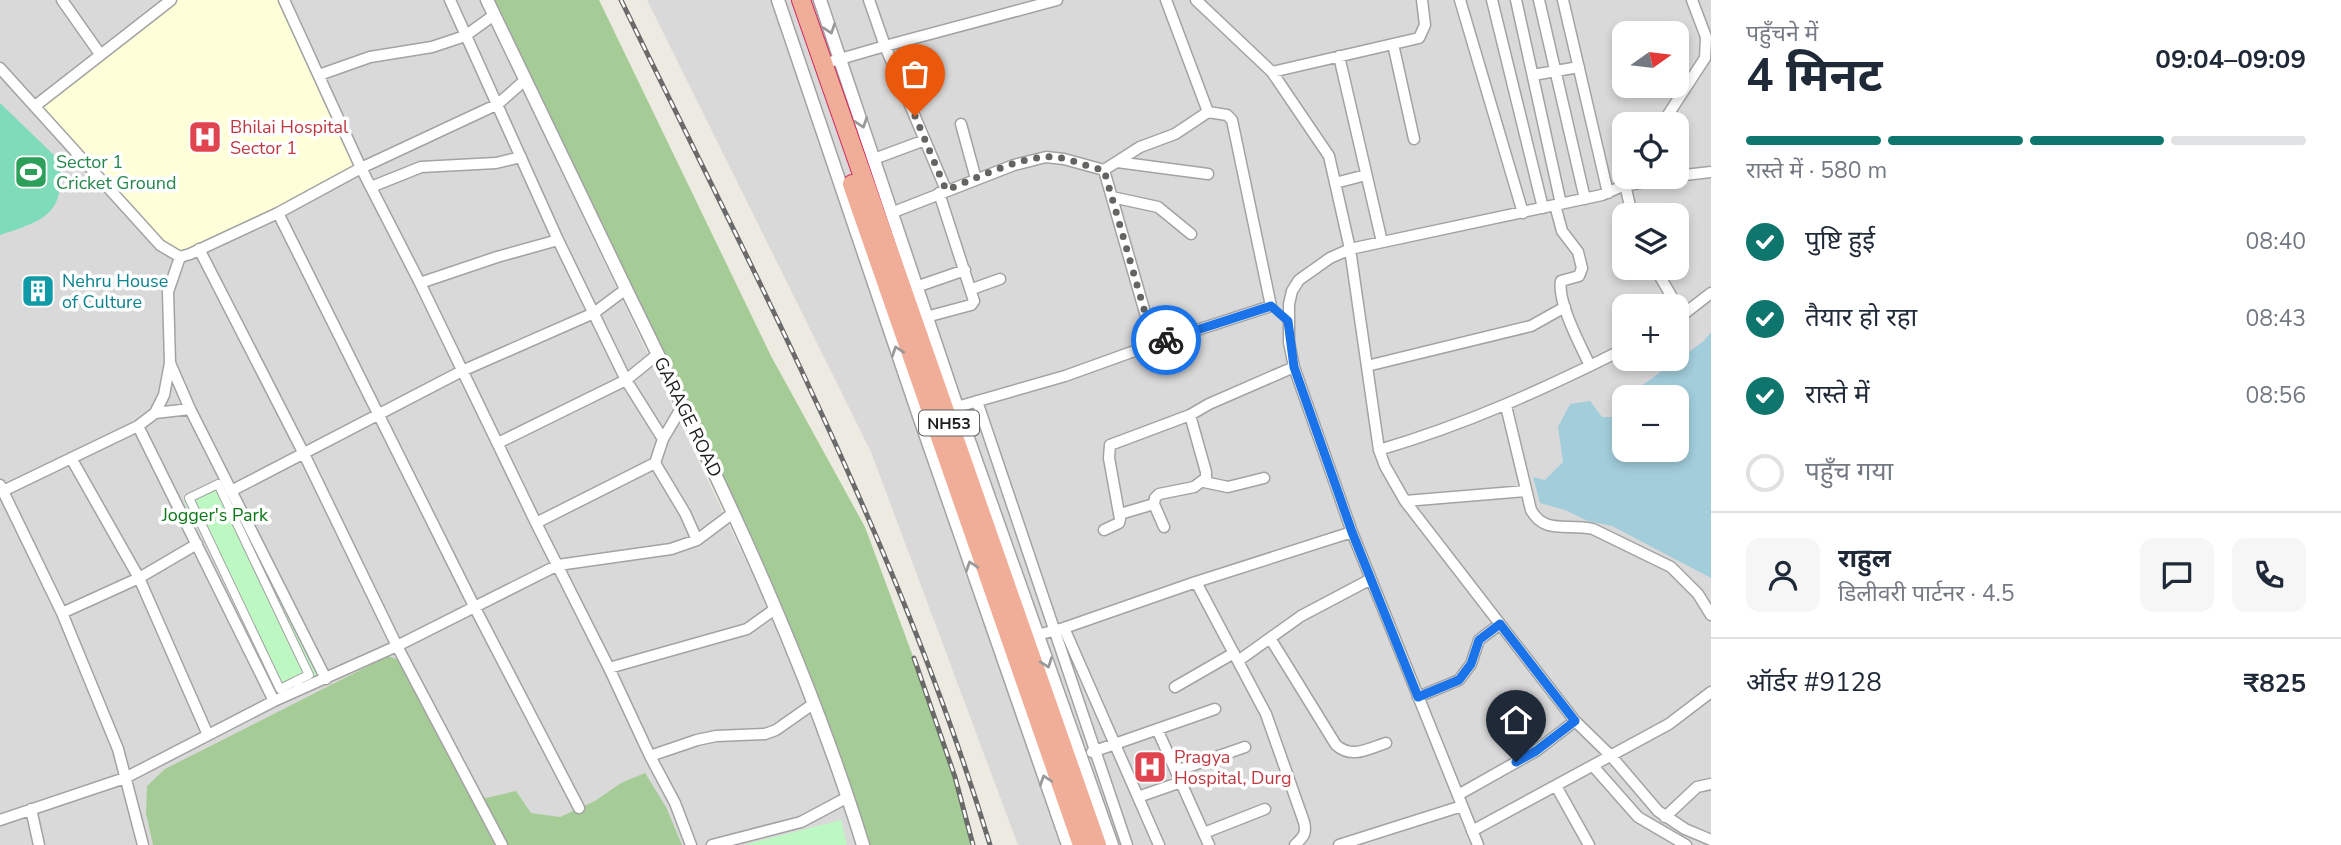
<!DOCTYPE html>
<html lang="hi">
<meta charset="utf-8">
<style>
body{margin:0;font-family:"Nunito Sans","Noto Sans Devanagari",sans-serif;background:#f6f6f7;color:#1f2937;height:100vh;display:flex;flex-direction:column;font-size:26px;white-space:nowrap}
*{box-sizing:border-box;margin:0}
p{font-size:23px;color:#747a83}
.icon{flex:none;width:38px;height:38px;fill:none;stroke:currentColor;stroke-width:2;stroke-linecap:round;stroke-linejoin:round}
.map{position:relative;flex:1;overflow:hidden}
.sheet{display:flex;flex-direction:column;background:#fff;width:630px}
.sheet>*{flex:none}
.needle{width:46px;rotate:76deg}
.fabs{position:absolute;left:1612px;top:21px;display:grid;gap:14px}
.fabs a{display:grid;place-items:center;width:77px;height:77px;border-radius:14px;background:#fff;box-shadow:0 4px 10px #0003;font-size:35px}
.pin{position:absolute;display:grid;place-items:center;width:60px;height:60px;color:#fff;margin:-72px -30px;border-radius:50% 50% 50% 0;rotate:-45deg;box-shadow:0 0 7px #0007}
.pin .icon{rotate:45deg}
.courier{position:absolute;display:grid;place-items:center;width:70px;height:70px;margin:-35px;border:5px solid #1a73e8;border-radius:50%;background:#fff;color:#222;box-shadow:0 2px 9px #0007}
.head em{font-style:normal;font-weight:700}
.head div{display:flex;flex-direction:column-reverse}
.head{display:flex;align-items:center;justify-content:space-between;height:119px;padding:0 35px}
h1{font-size:46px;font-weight:700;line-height:52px}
.bar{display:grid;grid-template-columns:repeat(4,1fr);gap:10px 7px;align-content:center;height:84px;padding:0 35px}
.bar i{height:9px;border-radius:5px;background:#e0e1e3}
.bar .selected{background:#0f766e}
.bar p{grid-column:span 4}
.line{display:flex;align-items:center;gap:18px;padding:0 35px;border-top:2px solid #e0e1e3}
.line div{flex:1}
.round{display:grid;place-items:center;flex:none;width:74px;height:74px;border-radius:14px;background:#f6f6f7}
ol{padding:0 35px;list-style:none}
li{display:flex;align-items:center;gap:21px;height:77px}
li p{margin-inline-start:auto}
li .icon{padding:7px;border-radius:50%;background:#0f766e;color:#fff;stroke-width:4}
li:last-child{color:#747a83}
li i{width:38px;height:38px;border:4px solid #e0e1e3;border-radius:50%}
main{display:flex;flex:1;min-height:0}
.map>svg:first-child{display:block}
.residential{fill:#dad9d9;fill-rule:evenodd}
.education{fill:#feffd9}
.forest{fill:#a5cc96}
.park{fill:#bdf8c3}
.pitch{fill:#7fdcba}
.water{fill:#a2cddb}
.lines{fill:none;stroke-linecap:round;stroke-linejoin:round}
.pedestrian-casing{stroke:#a3a3a3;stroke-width:10}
.minor-casing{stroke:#a3a3a3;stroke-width:13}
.tertiary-casing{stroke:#a3a3a3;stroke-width:15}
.trunk-casing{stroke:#d4255e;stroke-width:20}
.pedestrian{stroke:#fff;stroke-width:8}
.minor{stroke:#fff;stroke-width:10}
.tertiary{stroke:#fff;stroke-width:12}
.trunk{stroke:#f0ae98;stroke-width:18}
.rail-casing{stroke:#6a6a6a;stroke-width:5}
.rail{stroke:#fff;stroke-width:2.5;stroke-dasharray:8;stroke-linecap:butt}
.oneway{stroke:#999}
.done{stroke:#656461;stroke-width:7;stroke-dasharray:0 12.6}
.route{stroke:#1a73e8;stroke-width:9}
.labels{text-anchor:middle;stroke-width:7;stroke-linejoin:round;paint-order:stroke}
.shield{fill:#fff;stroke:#606060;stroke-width:2}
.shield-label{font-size:16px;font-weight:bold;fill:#1c1c1c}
.health-label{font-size:18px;fill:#be3a42;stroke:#fff;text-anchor:start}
.leisure-label{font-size:18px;fill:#27864d;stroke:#fff;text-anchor:start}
.culture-label{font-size:18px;fill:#0d838f;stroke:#fff;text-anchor:start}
.street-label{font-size:18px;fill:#1c1c1c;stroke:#fff}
.park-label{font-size:18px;fill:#0c7717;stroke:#fff}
</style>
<main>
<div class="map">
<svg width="1711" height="845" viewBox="0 0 1711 845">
<rect width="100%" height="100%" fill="#edeae1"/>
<!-- residential -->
<path class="residential" d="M0,0h480l321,677 55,168h-856z
M647,0h1064v845h-693l-147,-393zM1624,33h52v53h-52zM1624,124h52v53h-52zM1624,215h52v53h-52zM1624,306h52v53h-52zM1624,397h52v53h-52z"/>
<!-- education -->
<path class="education" d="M171,0h113l77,168 -171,86 -20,-1 -135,-147z"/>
<!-- forest -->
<path class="forest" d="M487,0h112l172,356 94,171 59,159 31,91 18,68h-110l-88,-236z
M388,656l16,6 58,119 24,17 30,-7 15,22 29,4 35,-16 26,-18 24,-10 21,34 16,38h-529l-7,-32 1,-27 18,-17z"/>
<!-- park -->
<path class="park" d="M222,480l95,195 -37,19 -97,-195z
M841,820l6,25h-103z"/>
<!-- pitch -->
<path class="pitch" d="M0,103l60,58c5,53 -14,59 -60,74z"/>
<!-- water -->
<path class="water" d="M1711,332v246l-99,-52 -24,-5 -23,-11 -25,-7 -7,-26 12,3 18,-18 -5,-35 12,-23 20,-3 12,16h14l8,-7v40h52v-53h-47l1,-8 14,-5 60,-43z"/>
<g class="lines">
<defs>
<path id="pedestrian" d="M296,681l-16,8 -91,-191 29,-14 91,191 -13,6 4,9"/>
<path id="minor" d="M62,0l38,54
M284,0l77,168 59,115 116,240 73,145 41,88 25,47 16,42
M450,0l108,240 68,140 37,59
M869,0l16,46 61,144
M1196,0l76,72 57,84 21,93 29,201 6,16 20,35 170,220 36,35 47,55 27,18 26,11
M1460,0l63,213
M1492,0l51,208
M1516,0l45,204
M1539,0l46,199
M1563,0l45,193
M1393,44l21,95
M1339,56l43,186
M823,64l62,-18 172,-46
M0,68l160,177 20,12 10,-3 88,-41 83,-45 137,-64 27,-24
M1272,72l147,-34 6,-13 -3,-25
M319,75l51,-18 62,-10 33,-11 29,-21
M1533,75l46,-8
M35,106l136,-106
M961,124l15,55
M1662,124l43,-66 1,-21 -14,-37
M874,159l51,-19
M1117,162l91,12
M1104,170l50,174
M1676,176l35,-4
M1624,180l8,35
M1335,183l31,-8
M1625,186l45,-9
M371,187l50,-20 75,-4 25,-6
M1112,197l46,10 33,27
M1555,205l7,26 16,21 4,16 -3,8 -18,5c-4,21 20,65 29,85
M278,213l197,395 104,200
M891,213l123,-48 32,-8 18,2 40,11 36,-23 35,-13 33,-22
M199,249l105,205 93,192 105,199
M1655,268l28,48
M420,283l77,-26 61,-17
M916,287l49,-17
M972,289l28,-10
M926,317l45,-12 3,-4 -35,-108
M1676,320l35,-27
M170,363l20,46 136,270
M1367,366l164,-40 34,-19
M977,401l150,444
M1506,406l25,104c14,25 36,13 62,19l78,38 27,27 13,21
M957,407l108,-31 89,-32 117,-38 -39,-186 -5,-5 -19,-3 -42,-112
M155,413l35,-4
M138,426l136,275
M498,443l128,-63 32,-26
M1379,450c88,-26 163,-60 245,-101
M71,458l68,120 69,157
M655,463l30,50 12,27
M1204,482l24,5 36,-9
M0,485l62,128 56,136 25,96
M3,491l135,-65 17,-13 9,-18 6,-32 -2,-71 12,-35
M231,491l231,-120 132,-58 32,-24
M1405,501l121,-10
M1120,514l34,-10
M536,523l119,-60 8,-24 20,-34
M1164,527l-10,-23 1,-6 4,-4 35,-7 12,-9v-6l-16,-57
M1104,530l15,-7 1,-4 -11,-61 1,-13 80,-30 19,-11 85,-37
M1196,582l70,132 38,108c3,12 -1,15 -9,23
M62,613l77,-35 58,-34
M1064,628l95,217
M1037,635l27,-7 132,-46 156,-50
M1270,638l66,107c16,14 31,4 50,-2
M1238,661l63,-45 70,-37
M609,668l138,-39 28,-20
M1175,687l59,-34
M1418,697l41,-17 12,-16 8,-24 21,-16
M1157,729l52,116
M1092,752l123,-43
M650,756l47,-16 19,-4 49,-2 11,-4 37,-26
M1593,766l45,51 48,28
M1176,771l69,-24
M1556,786l33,59
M1458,795l78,-44 39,-30
M1138,797l43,-15
M31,809l8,36
M1665,817l32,-30 14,-3
M0,820l125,-42 149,-77 123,-55 161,-81 113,-16 26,-9 36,-27
M1472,831l197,-107 42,-32
M1204,833l61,-24
M712,845l89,-23 47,-25
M1339,845l123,-39
M1478,845l-126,-313 -58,-165 -5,-25v-38l3,-13 7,-11 31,-22 20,-9 252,-54 16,-7 9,-11"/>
<path id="tertiary" d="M487,0c46,97 93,194 140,291 88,180 177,362 236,554
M778,0l141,416 149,429
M820,0l137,407 155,438"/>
<path id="trunk" d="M801,0l296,845
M852,184l230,661"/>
</defs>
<!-- pedestrian casing -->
<use href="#pedestrian" class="pedestrian-casing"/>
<!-- minor casing -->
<use href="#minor" class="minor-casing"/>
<!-- tertiary casing -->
<use href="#tertiary" class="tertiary-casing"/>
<!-- trunk casing -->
<use href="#trunk" class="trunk-casing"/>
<!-- pedestrian -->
<use href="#pedestrian" class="pedestrian"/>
<!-- minor -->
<use href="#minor" class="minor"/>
<!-- tertiary -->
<use href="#tertiary" class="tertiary"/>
<!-- trunk -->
<use href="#trunk" class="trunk"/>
<defs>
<path id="rail" d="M621,0c134,276 280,550 369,845
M914,658l41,119 18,68"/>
</defs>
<!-- rail casing -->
<use href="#rail" class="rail-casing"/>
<!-- rail -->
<use href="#rail" class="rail"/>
</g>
<!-- one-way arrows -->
<defs><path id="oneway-chevron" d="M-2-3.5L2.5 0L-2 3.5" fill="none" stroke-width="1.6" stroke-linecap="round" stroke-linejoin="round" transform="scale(1.75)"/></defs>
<g class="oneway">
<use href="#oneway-chevron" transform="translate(830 29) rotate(71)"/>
<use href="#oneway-chevron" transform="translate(862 123) rotate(72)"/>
<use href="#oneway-chevron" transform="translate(897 351) rotate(-109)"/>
<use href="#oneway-chevron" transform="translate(971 566) rotate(-109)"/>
<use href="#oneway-chevron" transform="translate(1047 663) rotate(70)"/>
<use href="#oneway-chevron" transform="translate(1045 780) rotate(-109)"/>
</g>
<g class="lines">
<!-- done -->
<path class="done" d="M915,116l31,74c29,-11 69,-31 99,-33 20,-2 40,10 59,13l50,174 12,-4"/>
<!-- route -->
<path class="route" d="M1166,340l105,-34 17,15 6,46 58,165 66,165 41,-17 12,-16 8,-24 21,-16 75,97 -39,30 -20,11"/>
</g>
<!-- icons -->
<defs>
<symbol id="hospital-square" viewBox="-11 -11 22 22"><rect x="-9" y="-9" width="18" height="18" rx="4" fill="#e0444e" stroke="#fff"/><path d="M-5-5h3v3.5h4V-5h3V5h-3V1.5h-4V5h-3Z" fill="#fff"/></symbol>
<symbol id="stadium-square" viewBox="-11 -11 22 22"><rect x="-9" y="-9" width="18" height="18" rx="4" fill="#2e9e5b" stroke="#fff"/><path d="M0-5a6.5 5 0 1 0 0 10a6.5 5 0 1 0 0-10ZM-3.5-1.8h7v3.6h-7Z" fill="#fff"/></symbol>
<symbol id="building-square" viewBox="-11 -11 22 22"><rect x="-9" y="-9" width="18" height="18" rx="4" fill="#0f9aa8" stroke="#fff"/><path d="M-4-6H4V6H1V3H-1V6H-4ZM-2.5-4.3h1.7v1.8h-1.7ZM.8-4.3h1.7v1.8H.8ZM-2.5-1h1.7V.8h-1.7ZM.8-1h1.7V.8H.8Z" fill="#fff"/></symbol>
</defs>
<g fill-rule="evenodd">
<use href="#hospital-square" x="186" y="118" width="38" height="38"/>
<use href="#stadium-square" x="12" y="153" width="38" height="38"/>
<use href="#building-square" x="19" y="272" width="38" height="38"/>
<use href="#hospital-square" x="1131" y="748" width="38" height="38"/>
</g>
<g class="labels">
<!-- shield labels -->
<rect class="shield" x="919" y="410.5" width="60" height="25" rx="5"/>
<g class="shield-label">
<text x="949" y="429">NH53</text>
</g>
<!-- health labels -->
<g class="health-label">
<text x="230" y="133">Bhilai Hospital<tspan x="230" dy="21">Sector 1</tspan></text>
<text x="1174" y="763">Pragya<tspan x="1174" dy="21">Hospital, Durg</tspan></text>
</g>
<!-- leisure labels -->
<g class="leisure-label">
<text x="56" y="168">Sector 1<tspan x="56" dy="21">Cricket Ground</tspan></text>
</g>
<!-- culture labels -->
<g class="culture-label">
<text x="62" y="287">Nehru House<tspan x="62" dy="21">of Culture</tspan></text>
</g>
<!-- street labels -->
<g class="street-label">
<text transform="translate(688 417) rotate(64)" y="6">GARAGE ROAD</text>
</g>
<!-- park labels -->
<g class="park-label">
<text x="215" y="521">Jogger's Park</text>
</g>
</g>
</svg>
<div class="fabs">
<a><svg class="needle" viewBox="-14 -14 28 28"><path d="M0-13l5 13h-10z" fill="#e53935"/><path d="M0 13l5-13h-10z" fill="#747a83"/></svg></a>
<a><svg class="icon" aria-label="locate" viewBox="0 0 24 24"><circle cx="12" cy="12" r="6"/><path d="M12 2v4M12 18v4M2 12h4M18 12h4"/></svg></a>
<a><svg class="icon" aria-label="layers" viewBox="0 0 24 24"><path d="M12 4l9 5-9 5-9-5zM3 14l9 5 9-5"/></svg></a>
<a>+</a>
<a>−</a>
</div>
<div class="pin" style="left:915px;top:116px;background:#ea580c"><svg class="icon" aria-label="bag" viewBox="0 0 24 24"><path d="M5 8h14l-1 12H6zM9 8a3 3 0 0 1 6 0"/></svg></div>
<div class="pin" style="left:1516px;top:762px;background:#1f2937"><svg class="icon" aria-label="home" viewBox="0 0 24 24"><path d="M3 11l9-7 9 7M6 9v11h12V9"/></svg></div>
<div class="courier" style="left:1166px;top:340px"><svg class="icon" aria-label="bike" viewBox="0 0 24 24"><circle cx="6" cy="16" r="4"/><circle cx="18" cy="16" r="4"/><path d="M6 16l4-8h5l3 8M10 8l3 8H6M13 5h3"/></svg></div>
</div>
<section class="sheet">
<div class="head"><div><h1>4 मिनट</h1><p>पहुँचने में</p></div><em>09:04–09:09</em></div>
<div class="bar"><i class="selected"></i><i class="selected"></i><i class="selected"></i><i></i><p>रास्ते में · 580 m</p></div>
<ol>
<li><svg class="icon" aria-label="check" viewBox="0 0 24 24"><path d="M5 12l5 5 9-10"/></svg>पुष्टि हुई<p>08:40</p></li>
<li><svg class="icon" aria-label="check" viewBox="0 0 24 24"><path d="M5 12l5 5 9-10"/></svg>तैयार हो रहा<p>08:43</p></li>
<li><svg class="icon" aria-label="check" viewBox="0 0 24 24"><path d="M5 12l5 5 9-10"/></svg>रास्ते में<p>08:56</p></li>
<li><i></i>पहुँच गया</li>
</ol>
<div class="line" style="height:126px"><a class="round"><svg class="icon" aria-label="person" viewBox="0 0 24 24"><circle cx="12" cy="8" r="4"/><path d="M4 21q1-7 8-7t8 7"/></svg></a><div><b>राहुल</b><p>डिलीवरी पार्टनर · 4.5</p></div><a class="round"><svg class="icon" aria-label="chat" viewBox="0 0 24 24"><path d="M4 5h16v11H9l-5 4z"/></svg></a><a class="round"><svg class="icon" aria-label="phone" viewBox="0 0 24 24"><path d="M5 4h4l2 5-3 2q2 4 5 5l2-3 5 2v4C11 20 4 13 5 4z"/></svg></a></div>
<div class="line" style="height:91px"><div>ऑर्डर #9128</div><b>₹825</b></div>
</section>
</main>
